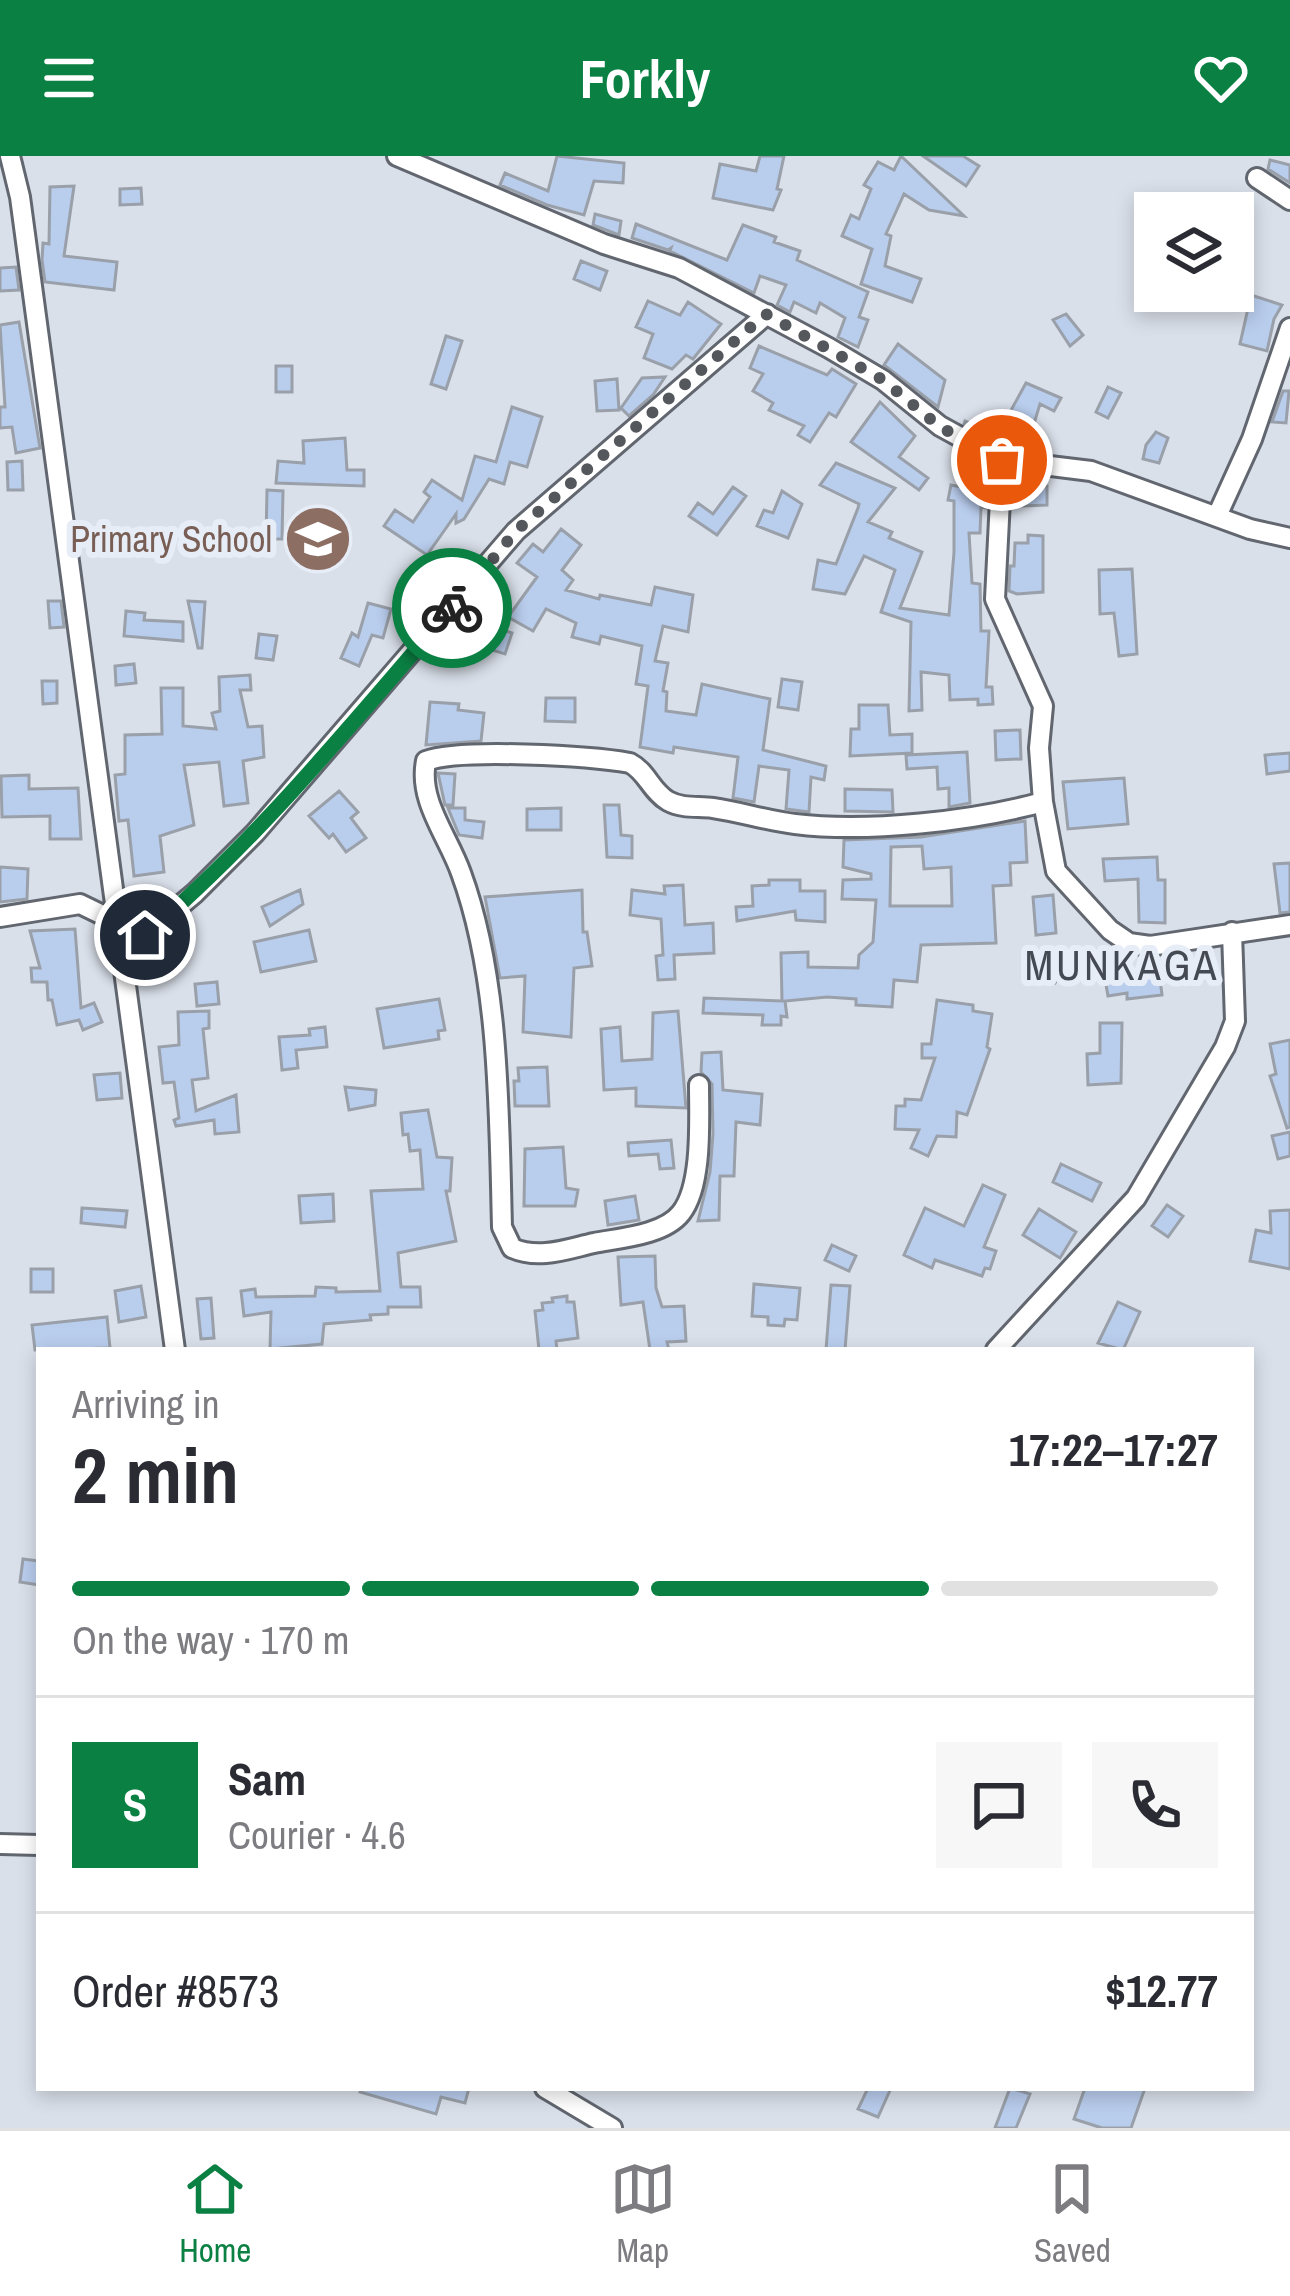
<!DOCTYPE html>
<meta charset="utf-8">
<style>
body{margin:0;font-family:"Archivo Narrow",sans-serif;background:#f7f7f7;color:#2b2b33;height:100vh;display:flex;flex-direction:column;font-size:45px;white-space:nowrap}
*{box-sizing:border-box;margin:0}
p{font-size:39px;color:#7c7c81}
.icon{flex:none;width:66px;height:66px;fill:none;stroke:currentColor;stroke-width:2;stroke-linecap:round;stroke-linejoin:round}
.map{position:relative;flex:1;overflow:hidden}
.side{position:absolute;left:36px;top:1191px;width:1218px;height:744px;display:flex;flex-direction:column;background:#fff;border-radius:0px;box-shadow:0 6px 18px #0003}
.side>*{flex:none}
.controls{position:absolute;left:1134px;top:36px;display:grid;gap:24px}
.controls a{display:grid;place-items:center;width:120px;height:120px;border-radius:0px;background:#fff;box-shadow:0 6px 18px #0003;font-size:60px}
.pin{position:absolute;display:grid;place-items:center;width:102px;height:102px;color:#fff;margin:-51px;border:6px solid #fff;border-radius:50%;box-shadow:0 3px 12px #0007}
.courier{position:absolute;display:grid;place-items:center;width:120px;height:120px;margin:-60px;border:9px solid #0b8043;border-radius:50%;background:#fff;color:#222;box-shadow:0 3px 15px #0007}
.head em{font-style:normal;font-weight:700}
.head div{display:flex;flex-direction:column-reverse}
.head{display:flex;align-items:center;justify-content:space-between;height:204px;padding:0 36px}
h1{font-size:78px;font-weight:700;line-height:90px}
.bar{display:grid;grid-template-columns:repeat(4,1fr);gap:18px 12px;align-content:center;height:144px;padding:0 36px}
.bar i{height:15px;border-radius:9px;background:#e1e1e2}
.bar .on{background:#0b8043}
.bar p{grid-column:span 4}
.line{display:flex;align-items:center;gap:30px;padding:0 36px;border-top:3px solid #e1e1e2}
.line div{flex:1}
.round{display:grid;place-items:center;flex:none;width:126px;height:126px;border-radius:0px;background:#f7f7f7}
header{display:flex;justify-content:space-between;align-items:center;height:156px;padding:0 36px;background:#0b8043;color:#fff;font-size:54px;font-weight:700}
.tab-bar{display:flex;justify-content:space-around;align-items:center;height:168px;border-top:3px solid #e1e1e2;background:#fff;font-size:33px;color:#7c7c81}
.tab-bar a{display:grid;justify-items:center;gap:6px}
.tab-bar .on{color:#0b8043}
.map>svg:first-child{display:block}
.building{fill:#b9cded;stroke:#9aa0a9;stroke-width:3;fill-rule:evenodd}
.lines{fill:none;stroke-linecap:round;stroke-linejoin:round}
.street-casing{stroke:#61666f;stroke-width:24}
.street{stroke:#fff;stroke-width:18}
.done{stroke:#54585d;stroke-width:12;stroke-dasharray:0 21.6}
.route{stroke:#0b8043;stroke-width:15}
.labels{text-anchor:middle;stroke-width:12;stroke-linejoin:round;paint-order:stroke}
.education-label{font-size:36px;fill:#785e54;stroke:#e7edf7;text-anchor:end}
.quarter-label{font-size:42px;letter-spacing:3px;fill:#454a52;stroke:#e7edf7}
</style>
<header><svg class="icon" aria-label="menu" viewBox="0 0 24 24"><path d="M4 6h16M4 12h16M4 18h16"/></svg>Forkly<svg class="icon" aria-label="heart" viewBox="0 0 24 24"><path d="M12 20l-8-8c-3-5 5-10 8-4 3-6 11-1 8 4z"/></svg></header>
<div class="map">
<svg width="1290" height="1972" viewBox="0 0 1290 1972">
<rect width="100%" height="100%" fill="#dae0ea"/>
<!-- building -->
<path class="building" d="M557,0l67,7 -1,20 -29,-2 -10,34 -37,-10 -47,-20 5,-12 43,18z
M760,0h24l-7,33 4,1 -8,20 -60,-12 7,-34 36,7z
M901,0l63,60 -35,-6 -25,-16 -18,40 5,2 -6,30 36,13 -9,23 -51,-18 11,-35 -30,-13 9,-21 8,4 12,-30 -7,-4 14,-23 16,8z
M923,0h40l16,10 -13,20z
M1270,4l20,5v18l-22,-14z
M74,30l-10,70 53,6 -3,28 -69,-8 -3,-22 1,-17 6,1 1,-57z
M141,32l1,16 -22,1v-16z
M595,58l26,7 -2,14 -26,-10z
M636,68l91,36 16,-35 33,12 -2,5 26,9 -3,9 71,32 -9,25 9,3 -10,27 -20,-10 7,-19 -25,-15 -4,10 -22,-11 -4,10 -13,-7 9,-20 -26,-9 -6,17 -84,-42 1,-3 -3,2 -36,-12z
M581,105l26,10 -7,19 -26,-11z
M16,111l3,23 -19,1v-23z
M1251,139l31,10 -8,14 -7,32 -27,-7z
M648,145l32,14 8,-13 33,22 -28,35 -7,-4 -14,14 -28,-11 9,-24 -17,-7z
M1066,158l17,21 -13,11 -17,-26z
M19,166l21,126 -24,5 -4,-26 -12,1v-21h5l-5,-82z
M446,180l16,5 -16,48 -15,-5z
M898,188l47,36 -7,27 -54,-42z
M759,190l68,29 5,-6 24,15 -20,33 -7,-4 -19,29 -12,-7 6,-9 -35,-16 4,-7 -20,-12 10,-17 -13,-6z
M276,210h16v26h-16z
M665,221l-12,18 -24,21 -8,-8 21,-30z
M617,223l2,31 -22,1 -2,-30z
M1026,227l35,15 -7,13 -14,-7 -12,39 -13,-3 -3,8 -6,-1 -42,-23 1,-3 38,16 7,-25z
M1108,231l13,6 -13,25 -12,-6z
M1283,235h6l-3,32 -14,-1z
M880,246l35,34 -16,21 29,21 -9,12 -68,-48z
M512,251l30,10 -15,50 -17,-5 -6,22 -15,-5 -25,40 -8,4v-9l-29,41 -43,-29 11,-16 18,12 17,-25 -6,-5 8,-12 30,20 13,-44 21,6z
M1156,276l12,6 -9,25 -16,-4 3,-14z
M345,282l2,32h17v16l-88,-3 2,-22 26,2 -1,-22z
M22,305l1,29h-15l-1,-28z
M836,307l59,25 -27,34 24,10 -3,6 33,14 -22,56 49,7 5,-63v-51l-6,-1 3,-15 36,7 -1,16 -5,-1 -1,26h-11l3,50 8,1 1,47h8l-3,56h6l1,17 -15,1v-6l-28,1 -1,-25 -28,-3 1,38 -13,1 2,-89 -30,-10 14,-42 -31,-14 -19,38 -32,-5 5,-29 18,4 22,-56 1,-4 -39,-19z
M1022,330h25v19l-24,1z
M733,331l13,9 -29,39 -28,-19 9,-13 15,11z
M267,334l16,1 -1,48h-16z
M782,335l20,13 -14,34 -31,-12 7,-16 9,3z
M561,373l20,16 -19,25 11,10 -7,10 33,9 1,-4 51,10 4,-18 38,8 -5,37 -25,-6 -8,35 13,2 -5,28 4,1 -1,19 30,4 6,-31 68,15 -7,51 63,16 -2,14 -13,-3 -2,35 -23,-3 3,-39 -30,-4 -5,36 -21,-4 5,-41 -64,-10 -1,6 -33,-6 8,-61 -12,-2 6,-38 -41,-10 -2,8 -27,-7 4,-14 -30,-14 -13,22 -25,-14 29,-40 -20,-14 16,-19 10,8z
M1028,379l15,1v56l-26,2 -8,-3 1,-25h4l1,-23h13z
M1132,413l5,85 -18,2 -5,-43 -14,1 -1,-44z
M48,445h13l3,26 -14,1z
M188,445l17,1 -3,46h-4z
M368,447l23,6 -8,29 -11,-3 -13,31 -18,-8 11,-25 6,4z
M126,455l19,2 -1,7 39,2v19l-59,-5z
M460,460l52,17 -7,21 -52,-16z
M259,478l18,2 -4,24 -17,-2z
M134,508l2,19 -20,2 -1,-19z
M250,519l1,15h-11l8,37 14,-1 2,31 -21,4 5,42 -24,3 -5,-44 -35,3 10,60 -34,11 4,36 -30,4 -6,-56 -9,1 -4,-46 10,-1v-39l37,-1 -1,-46h22v38l33,3 -4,-16 8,-2 -1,-34z
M782,523l20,3 -4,28 -20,-3z
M42,525h15v22l-14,1z
M546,542h29v24l-30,-1z
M430,546l29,2 -1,6 26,3 -3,28 -55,4z
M859,549h29l2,30 22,-1v19l-62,3 1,-27h8z
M1020,574l1,29 -25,1 -1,-29z
M967,596l3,51 -21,4v-19l-11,1 -1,-22 -30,2 -1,-14z
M1290,597v18l-23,3 -2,-19z
M438,617l17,1 -2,31h-8z
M29,619v14l49,-1 3,51h-31v-23l-48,1 -1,-41z
M1124,622l4,46 -60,5 -5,-47z
M845,633l47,1 1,22 -48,-1z
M339,635l19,21 -7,6 15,20 -20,14 -13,-18 -4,4 -20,-22z
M604,649h15l2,30 11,1v22l-25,-1z
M448,652h17v12l19,2 -2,16 -23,-3z
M561,652v22h-34v-21z
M1025,665l2,41 -17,1 1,22 -18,1 3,57 -75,2 -4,37 -23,-2 -2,27 -36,-2v-6l-29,-2 -42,4 2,16 -6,-1v9h-19l1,-10 -60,-2 1,-15 78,3 -1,-48 27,-1v15l50,1 1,-13 14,-13 3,-42 -34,-1 1,-19 28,-1v-5l-28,-7 1,-27 77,-3zM922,690l2,23 27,-2 1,39h-62l1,-59z
M1157,701l1,23h7v43l-26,-1 -1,-43 -33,2 -2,-22z
M1290,707v49l-10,1 -6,-49z
M0,711l28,2 -1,30 -27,3z
M769,724h31v11h25v31l-29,-2 -1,-9 -58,10 -1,-14 17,-1 -1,-20 17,-1z
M683,729l2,40 28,-2 1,30 -40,2 1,24 -17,1 -2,-24 7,-1 -2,-36 -31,-4 2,-25 33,4 -1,-8z
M300,734l3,14 -33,22 -8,-19z
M582,734l1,42h4l5,34 -18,2 -3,69 -48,-5 2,-56 -25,2 -15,-81z
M1053,739l3,38 -20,2 -3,-38z
M75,773l6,79 13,-5 8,19 -19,8 -4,-10 -22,5 -5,-25h-4l-1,-18h-15l-1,-14h9l-10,-37z
M309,774l7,31 -55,11 -7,-30z
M1053,802l13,9 -11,16 -13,-8z
M1128,813l1,6 30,-4 3,24 -35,4v-6l-19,3 -4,-23z
M217,826l2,22 -22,2 -2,-22z
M439,843l6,31 -7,1 1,8 -55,9 -7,-39z
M937,844l36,5v6l19,3 -5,33 3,2 -23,66 -10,-3 -1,25 -19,-1 -9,20 -17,-8 8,-18 -24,-1 1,-23h9v-7l16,1 14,-42h-13v-14h9z
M209,855v17l-6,1 5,49 -16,2 4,31 40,-16 3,37 -24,2 -1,-14 -38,6 -2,-6 5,-2 -5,-36 -11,1 -4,-36 20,-2 -1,-33z
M678,855l8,97 -50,-2v-18l-32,2 -3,-61 19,-2 2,34 30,-2 1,-46z
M1100,867h22l-1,60 -33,2 -1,-31 13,-1z
M325,871l2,20 -31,3 2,18 -16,2 -3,-33 31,-2 -1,-6z
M1290,884v87l-3,1 -17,-52 6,-2 -6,-30z
M721,896l2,38 39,4 -2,31 -24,-3 -2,54h-14l-1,44 -21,1 12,-49 3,-38 -1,-50 -11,-12 1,-19z
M547,911l2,39h-34l-1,-25h5l-1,-13z
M120,917l2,25 -25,2 -3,-25z
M345,931l31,3 -1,15 -26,5z
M428,954l9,47 15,1 -2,33h-4l10,50 -58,12 3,34h19l1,20h-33v7l-18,1 1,5 -47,4 -2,20 -52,5 1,-37 -27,4 -3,-25 14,-2 1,8 59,-1 1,-9 20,1v4l44,-1 -9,-100 52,-2 -3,-39 -10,1 -2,-17 -5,1 -2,-22z
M1290,976v24l-12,3 -6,-23z
M671,984l3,28 -14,1 -2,-15 -29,2 -1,-13z
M563,991l3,41 12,2 -3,16h-51l1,-57z
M1061,1008l40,19 -9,18 -39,-19z
M983,1029l22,10 -21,52 12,4 -6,18 -5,-1 -3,8 -47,-16 -3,8 -28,-13 21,-47 39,18z
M333,1038l1,27 -33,2 -2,-27z
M635,1040l4,24 -31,5 -3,-24z
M1167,1049l16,11 -15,21 -16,-11z
M82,1052l45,3 -2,16 -44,-4z
M1039,1053l37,23 -16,26 -37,-23z
M1290,1054v59l-40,-8 6,-31 15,3 -1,-22z
M832,1089l24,11 -7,15 -24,-11z
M655,1100l1,32 6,19 22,-1 2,35 -19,1 2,8h-19l-7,-48 -22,3 -3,-48z
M31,1113h22v23h-22z
M754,1128l46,4 -3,32 -12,-1 -1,7 -16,-1v-8l-16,-1z
M831,1129l19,1 -5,64h-19z
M141,1130l5,31 -27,5 -4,-31z
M567,1140v6h7l4,36 -22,3 1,9h-18l-4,-39 8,-1 -1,-7 11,-1 -1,-4z
M211,1142l3,40 -13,1 -4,-40z
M1118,1146l22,10 -17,38 -25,-7z
M107,1161l3,31 -75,2 -3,-25z
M23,1403l16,2v24l-19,-3z
M361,1932h108l-4,15 -24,-6 -5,17 -76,-22z
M868,1932h23l-13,29 -20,-8z
M1010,1932l20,6 -14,34h-21z
M1085,1932h60l-14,40h-29l-28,-9z"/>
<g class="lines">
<defs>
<path id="street" d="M10,0l10,41 155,1153
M397,0l207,88 75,24 150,80 54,32 57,46 62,34 89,11 159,58 40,9
M1257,22l33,22
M1002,304l-7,139 48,107 -4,42 4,54 13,69 54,59 19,13 21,3 140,-21
M1217,360l35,-77 38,-111
M0,761l80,-13 35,17
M120,800l75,-63 60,-60 261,-302 251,-217
M699,929c0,34 4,100 -18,128 -17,22 -61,25 -87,30 -27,6 -55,17 -82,5l-10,-21c-3,-113 -2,-248 -41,-354 -13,-37 -43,-72 -35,-112 34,-13 165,-5 204,2 17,9 21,28 38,38 15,8 30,5 45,7 28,4 55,13 82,16 73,9 178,-3 248,-22
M996,1194l140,-152 89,-151 10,-26 -3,-89
M0,1688l39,1
M545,1932l67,40"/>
</defs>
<!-- street casing -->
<use href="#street" class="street-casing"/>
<!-- street -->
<use href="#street" class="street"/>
</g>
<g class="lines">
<!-- done -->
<path class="done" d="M452,452l64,-77 250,-217 117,66 57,47 62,33"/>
<!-- route -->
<path class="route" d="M145,779c114,-96 209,-214 307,-327"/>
</g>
<!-- icons -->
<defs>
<symbol id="school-disc" viewBox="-11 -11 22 22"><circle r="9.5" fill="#8d6e63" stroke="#e7edf7"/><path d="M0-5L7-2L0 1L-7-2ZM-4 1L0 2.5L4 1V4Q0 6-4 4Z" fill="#fff"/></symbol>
</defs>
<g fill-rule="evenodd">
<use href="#school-disc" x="280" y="345" width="76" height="76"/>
</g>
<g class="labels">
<!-- education labels -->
<g class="education-label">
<text x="272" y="396">Primary School</text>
</g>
<!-- quarter labels -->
<g class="quarter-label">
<text x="1122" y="824">MUNKAGA</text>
</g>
</g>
</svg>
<div class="controls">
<a><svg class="icon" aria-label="layers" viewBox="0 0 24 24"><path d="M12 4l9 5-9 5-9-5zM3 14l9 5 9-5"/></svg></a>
</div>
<div class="pin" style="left:1002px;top:304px;background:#ea580c"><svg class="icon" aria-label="bag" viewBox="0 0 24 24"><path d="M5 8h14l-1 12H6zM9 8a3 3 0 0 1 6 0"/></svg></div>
<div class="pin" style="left:145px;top:779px;background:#1f2937"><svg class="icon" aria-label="home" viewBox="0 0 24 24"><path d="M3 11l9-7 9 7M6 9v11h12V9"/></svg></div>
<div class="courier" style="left:452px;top:452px"><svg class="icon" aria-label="bike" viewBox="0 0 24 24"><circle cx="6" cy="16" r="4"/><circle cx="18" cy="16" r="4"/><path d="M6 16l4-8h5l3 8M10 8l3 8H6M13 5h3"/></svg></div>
<section class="side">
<div class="head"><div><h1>2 min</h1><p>Arriving in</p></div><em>17:22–17:27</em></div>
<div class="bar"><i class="on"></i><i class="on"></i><i class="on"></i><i></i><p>On the way · 170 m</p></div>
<div class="line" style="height:216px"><b class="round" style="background:#0b8043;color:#fff">S</b><div><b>Sam</b><p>Courier · 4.6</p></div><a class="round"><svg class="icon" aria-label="chat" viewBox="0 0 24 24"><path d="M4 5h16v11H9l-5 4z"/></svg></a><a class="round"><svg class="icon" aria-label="phone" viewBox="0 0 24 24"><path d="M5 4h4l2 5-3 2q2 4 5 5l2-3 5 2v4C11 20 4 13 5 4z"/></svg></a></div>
<div class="line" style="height:156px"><div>Order #8573</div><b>$12.77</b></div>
</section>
</div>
<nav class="tab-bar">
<a class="on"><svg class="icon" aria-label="home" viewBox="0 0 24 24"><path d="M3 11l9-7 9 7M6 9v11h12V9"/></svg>Home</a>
<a><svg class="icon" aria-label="map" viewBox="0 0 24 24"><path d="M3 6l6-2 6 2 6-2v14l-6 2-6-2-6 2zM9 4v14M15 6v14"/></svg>Map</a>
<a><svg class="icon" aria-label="saved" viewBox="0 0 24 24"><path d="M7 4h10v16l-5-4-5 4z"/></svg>Saved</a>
</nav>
